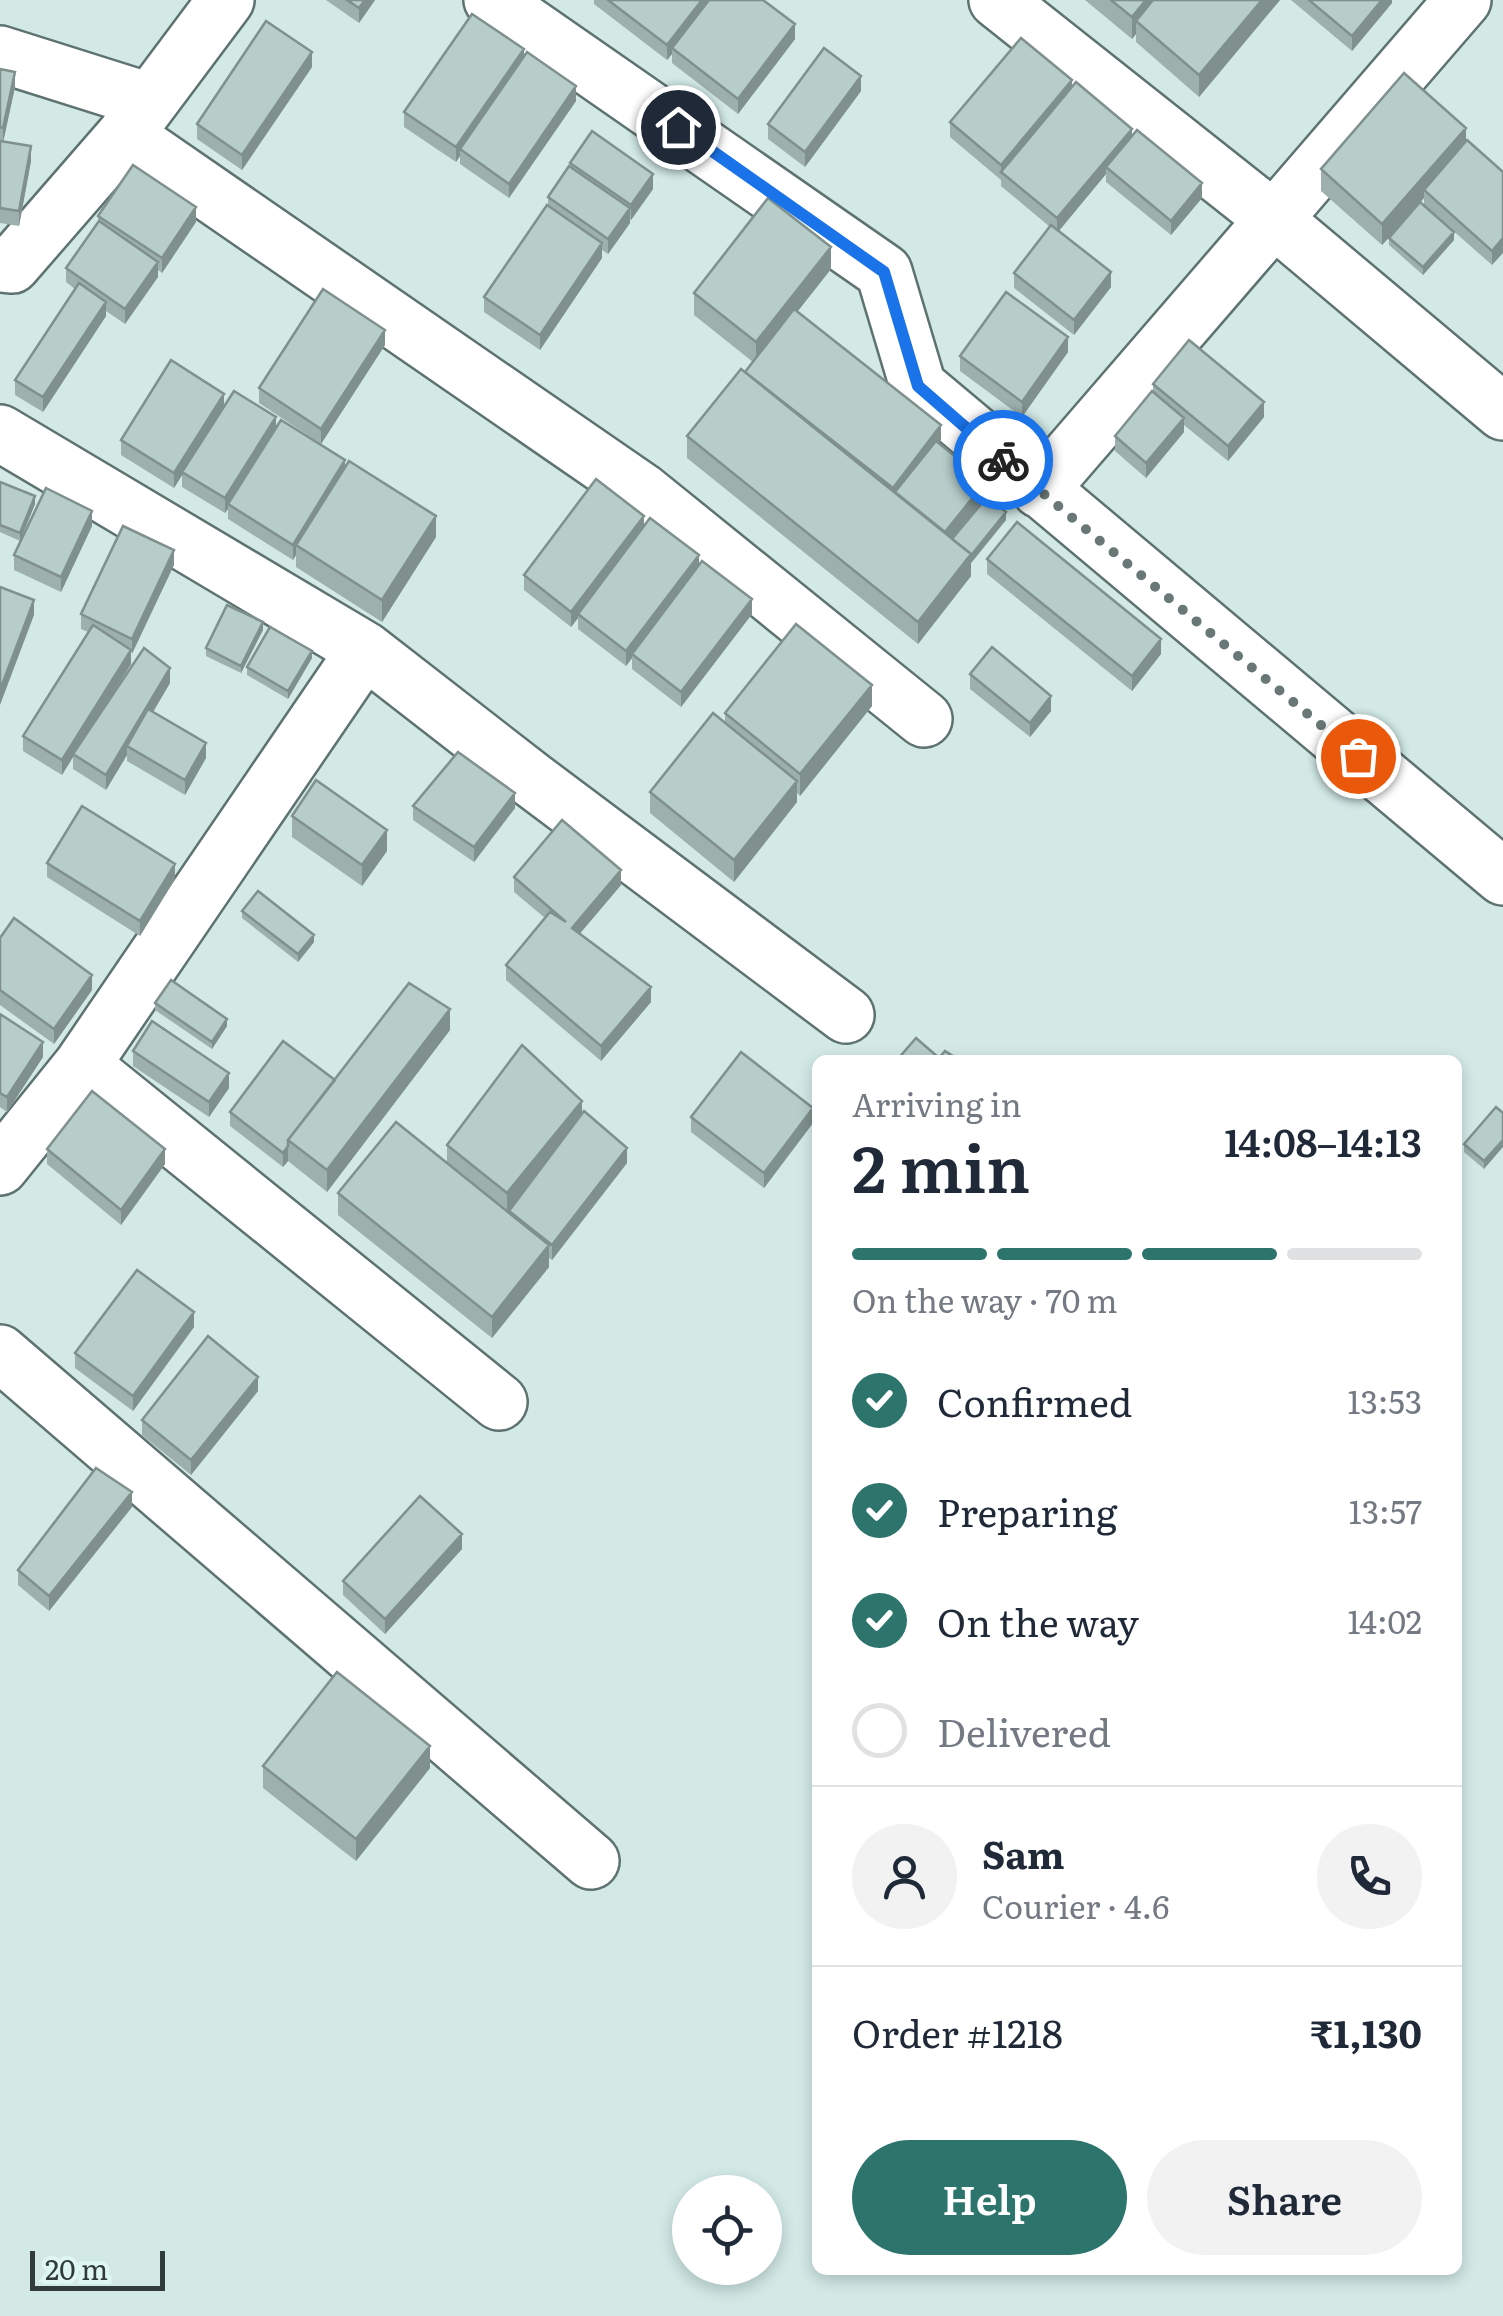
<!DOCTYPE html>
<meta charset="utf-8">
<style>
body{margin:0;font-family:Literata,serif;background:#f2f2f3;color:#1f2937;height:100vh;display:flex;flex-direction:column;font-size:38px;white-space:nowrap}
*{box-sizing:border-box;margin:0}
p{font-size:32px;color:#747a83}
.icon{flex:none;width:55px;height:55px;fill:none;stroke:currentColor;stroke-width:2;stroke-linecap:round;stroke-linejoin:round}
.map{position:relative;flex:1;overflow:hidden}
.side{position:absolute;left:812px;top:1055px;width:650px;height:1220px;display:flex;flex-direction:column;background:#fff;border-radius:15px;box-shadow:0 5px 15px #0003}
.side>*{flex:none}
.buttons{position:absolute;left:672px;top:2175px;display:grid;gap:20px}
.buttons a{display:grid;place-items:center;width:110px;height:110px;border-radius:50%;background:#fff;box-shadow:0 5px 15px #0003;font-size:50px}
.scale{position:absolute;left:30px;bottom:25px;width:135px;box-sizing:border-box;padding-left:10px;border:5px solid #313b39;border-top:0;font-size:28px;line-height:35px;white-space:nowrap;color:#313b39;-webkit-text-stroke:8px #dff7f3;paint-order:stroke}
.pin{position:absolute;display:grid;place-items:center;width:85px;height:85px;color:#fff;margin:-42px;border:5px solid #fff;border-radius:50%;box-shadow:0 2px 10px #0007}
.courier{position:absolute;display:grid;place-items:center;width:100px;height:100px;margin:-50px;border:8px solid #1a73e8;border-radius:50%;background:#fff;color:#222;box-shadow:0 2px 12px #0007}
.head em{font-style:normal;font-weight:600}
.head div{display:flex;flex-direction:column-reverse}
.head{display:flex;align-items:center;justify-content:space-between;height:170px;padding:0 40px}
h1{font-size:65px;font-weight:600;line-height:75px}
.bar{display:grid;grid-template-columns:repeat(4,1fr);gap:15px 10px;align-content:center;height:120px;padding:0 40px}
.bar i{height:12px;border-radius:8px;background:#e0e1e3}
.bar .current{background:#2c746c}
.bar p{grid-column:span 4}
.line{display:flex;align-items:center;gap:25px;padding:0 40px;border-top:2px solid #e0e1e3}
.line div{flex:1}
.round{display:grid;place-items:center;flex:none;width:105px;height:105px;border-radius:52px;background:#f2f2f3}
ol{padding:0 40px;list-style:none}
li{display:flex;align-items:center;gap:30px;height:110px}
li p{margin-inline-start:auto}
li .icon{padding:10px;border-radius:50%;background:#2c746c;color:#fff;stroke-width:4}
li:last-child{color:#747a83}
li i{width:55px;height:55px;border:5px solid #e0e1e3;border-radius:50%}
.primary-button{display:flex;gap:20px;margin-top:auto;padding:20px 40px}
.primary-button a{flex:1;height:115px;border-radius:60px;background:#2c746c;color:#fff;font-size:40px;font-weight:600;line-height:115px;text-align:center}
.primary-button a+a{background:#f2f2f3;color:#1f2937}
.map>svg:first-child{display:block}
.lines{fill:none;stroke-linecap:round;stroke-linejoin:round}
.minor-casing{stroke:#5e7370;stroke-width:60}
.minor{stroke:#fff;stroke-width:55}
.wall{fill:#9db0ae}
.shaded-wall{fill:#7f908d}
.building{fill:#b6cdca;stroke:#7f908d;stroke-width:2.5}
.done{stroke:#697876;stroke-width:10;stroke-dasharray:0 18}
.route{stroke:#1a73e8;stroke-width:12}
</style>
<div class="map">
<svg width="1503" height="2316" viewBox="0 0 1503 2316">
<rect width="100%" height="100%" fill="#d2e9e6"/>
<g class="lines">
<defs>
<path id="minor" d="M492,0l392,272 34,114 585,491
M997,0l274,217 232,195
M0,54l149,47
M125,135l518,357 281,227
M0,264l12,1 113,-130 101,-135
M0,433l365,217 -283,415 -82,102
M1040,490l423,-490
M365,650l166,129 315,236
M82,1065l417,337
M0,1353l591,508"/>
</defs>
<!-- minor casing -->
<use href="#minor" class="minor-casing"/>
<!-- minor -->
<use href="#minor" class="minor"/>
</g>
<!-- wall -->
<path class="wall" d="M326,0h49l-16,23z
M594,0h169l32,39 -57,75 -66,-51v-9l-5,6 -73,-56z
M1085,0h195l-81,97 -63,-55v-8l-4,5z
M1291,0h101v3l-40,48z
M524,57l52,44 -67,97 -49,-34v-8l-4,6 -52,-35v-15z
M312,67l-70,103 -45,-31v-15z
M0,69l15,18 -12,54 28,20 -12,65 -19,-3z
M1072,88l60,48 70,62 -31,37 -65,-53v-8l-47,57 52,56 -37,48 -60,-47v-15l36,-46 -49,-41v-6l-51,-43v-15z
M861,91l-56,76 -37,-28v-15z
M1466,141l37,31 -11,93 -68,-60v-7l-4,5 34,37 -31,35 -34,-30v-7l-7,7 -61,-54v-22z
M570,163l83,26 -22,31 -1,-1v4l-22,31 -6,-4v8l-62,92 -56,-38v-15l64,-91v-9l22,-31z
M98,216l98,6 -34,51 -4,-3v7l-33,47 -19,-13v5l-63,96 -28,-17v-15l60,-91 -9,-7v-14l32,-47z
M831,269l-34,43 144,128 -2,3 67,77 -35,43v13l-53,68 -231,-186v-22l66,-74 -59,-47v-22z
M385,345l-64,99 -62,-41v-15z
M1068,352l-46,65 -62,-46v-15z
M1153,384l111,33 -36,44 -44,-36v7l-38,46 -31,-27v-15l38,-44z
M224,406l52,21 69,40 91,70 -54,85 -86,-55v-12l-3,5 -65,-41v-10l-3,4 -43,-26v-13l-8,14 -53,-33v-15z
M0,482l35,22 -15,37 -20,-9z
M92,526l-31,66 -47,-22v-15z
M644,526l55,40 53,48 -71,93 -49,-38v-11l-6,8 -48,-37v-11l-7,9 -47,-37v-15z
M987,559l174,95 -29,37 -145,-117z
M174,565l-43,88v11l-36,58 75,-39 -17,29 53,46 -21,37 -58,-34v-6l-21,35 -33,-21v-13l-11,19 -39,-24v-15l65,-104 -7,-3v-15z
M263,630l-22,43 -35,-17v-8z
M312,658l-24,41 -41,-24v-8z
M970,674l81,37 -21,26 -60,-48z
M872,706l-72,90 -3,-3v9l-63,80 -84,-69v-21l75,-70v-9z
M413,806l102,2 -41,54 -61,-42z
M292,816l95,35 -25,35 -70,-49z
M47,863l128,16 -35,57 -93,-59z
M514,877l107,8 -42,49 72,68 -50,59 -95,-81v-15l39,-47 -31,-26z
M242,911l72,31 -16,20 -56,-44z
M0,938l92,52 -38,54 -54,-39z
M155,1003l72,23 -15,23 -57,-39z
M0,1014l43,43 -36,55 -7,-5z
M450,1030l-123,162 -39,-31 -5,6 -53,-41v-14l105,-32z
M133,1051l96,37 -20,29 -76,-51z
M1496,1107l-12,62 -20,-17v-8z
M582,1114l45,49 -75,97 -3,-2v9l-57,71 -154,-123v-22l109,-30v-18z
M691,1117l122,6 -49,65 -73,-56z
M47,1149l118,15 -44,61 -74,-61z
M194,1327l-61,84 -58,-43v-15z
M258,1391l-67,84 -49,-40v-15z
M132,1507l-83,104 -31,-26v-15z
M462,1549l-77,85 -42,-39v-14z
M263,1766l167,2 -74,93 -93,-73z"/>
<!-- shaded-wall -->
<path class="shaded-wall" d="M365,0h10l-16,23v-15z
M702,0h11l-41,48v6l-5,6v-15z
M1146,0h18l-28,21v13l-4,5v-22z
M1262,0h18l-81,97v-22z
M1382,0h10v3l-40,48v-15z
M795,24v15l-57,75v-15z
M524,49v15l-64,85v7l-4,6v-15z
M312,52v15l-70,103v-15z
M15,72v15l-12,56v-15z
M861,76v15l-56,76v-15z
M1072,80v15l-71,77v8v-15z
M576,86v15l-67,97v-14z
M1466,128v21l-42,41v8l-42,47v-21z
M1132,129v15l-26,23v7l-49,59v-15z
M31,146v15l-12,65v-15z
M653,174v15l-22,31v-15z
M1202,183v15l-31,37v-14z
M196,207v15l-34,51v-15z
M630,208v15l-22,31v-15z
M1454,232v8l-31,35v-8z
M1503,238v15l-11,12v-14z
M602,243v15l-62,92v-15z
M831,247v22l-75,95v-22z
M158,262v15l-33,47v-15z
M1111,272v15l-37,48v-15z
M106,302v14l-63,96v-15z
M385,330v15l-64,99v-15z
M1068,337v15l-46,65v-15z
M224,394v15l-50,79v-15z
M1264,402v15l-36,44v-15z
M276,417v15l-48,72v5l-3,4v-15z
M1184,418v14l-38,46v-15z
M941,425v15l-48,63v-15z
M345,460v15l-49,70v10l-3,5v-15z
M986,481v15l-41,51v-15z
M35,496v8l-15,37v-8z
M92,511v15l-31,66v-15z
M1006,512v8l-35,43v13l-53,68v-22z
M436,516v21l-54,85v-22z
M644,516v15l-66,83v4l-7,9v-15z
M174,550v15l-42,89v-15z
M699,555v15l-67,84v4l-6,8v-15z
M752,599v15l-71,93v-15z
M34,600v15l-34,90v-15z
M263,622v8l-22,43v-7z
M1161,639v15l-29,37v-15z
M131,650v14l-69,111v-15z
M312,651v7l-24,41v-8z
M170,668v15l-39,66 -4,-3v9l-21,35v-15z
M872,685v21l-72,90v-22z
M1051,696v15l-21,26v-14z
M206,743v15l-21,37v-15z
M797,781v21l-63,80v-22z
M515,793v15l-41,54v-15z
M387,830v21l-25,35v-21z
M175,864v15l-35,57v-15z
M621,870v15l-49,58v-15z
M314,935v7l-16,20v-8z
M92,975v15l-38,54v-15z
M651,987v15l-50,59v-15z
M450,1009v21l-123,162v-22z
M227,1019v7l-15,23v-7z
M43,1042v15l-36,55v-15z
M229,1073v15l-20,29v-15z
M582,1101v22l-75,91v-21z
M813,1108v15l-49,65v-15z
M1503,1140v7l-19,22v-8z
M288,1146v15l-5,6v-14z
M627,1148v15l-75,97v-15z
M165,1149v15l-44,61v-15z
M549,1245v22l-57,71v-21z
M194,1312v15l-61,84v-15z
M258,1377v14l-67,84v-15z
M132,1492v15l-83,104v-15z
M462,1534v15l-77,85v-15z
M430,1746v22l-74,93v-22z"/>
<!-- building -->
<path class="building" d="M347,0h18l-6,8z
M608,0h94l-35,45z
M709,0h54l32,24 -57,75 -66,-51z
M1111,0h35l-14,17z
M1153,0h109l-63,75 -63,-54z
M1309,0h73l-30,36z
M472,14l52,35 -68,98 -52,-35z
M266,21l46,31 -70,103 -45,-31z
M1021,38l51,42 -71,85 -51,-43z
M824,48l37,28 -56,76 -37,-28z
M527,52l49,34 -67,98 -49,-35z
M0,69l15,3 -12,56 -3,-1z
M1404,73l62,55 -84,96 -61,-55z
M1076,82l56,47 -75,89 -56,-46z
M1137,130l65,53 -31,38 -65,-54z
M592,131l61,43 -22,31 -61,-42z
M1467,140l36,32v66l-11,13 -68,-61z
M0,141l31,5 -12,65 -19,-3z
M133,165l63,42 -34,51 -64,-42z
M569,166l61,42 -22,31 -60,-42z
M768,198l63,49 -75,95 -62,-49z
M1420,202l34,30 -31,35 -34,-29z
M547,205l55,38 -62,92 -56,-38z
M99,221l59,41 -33,47 -59,-41z
M1051,225l60,47 -37,48 -60,-47z
M79,283l27,19 -63,95 -28,-17z
M323,289l62,41 -64,99 -62,-41z
M1006,292l62,45 -46,65 -62,-46z
M794,309l147,116 -48,63 -148,-116z
M1189,340l75,62 -36,44 -75,-62z
M171,360l53,34 -50,79 -53,-33z
M741,369l230,185 -53,68 -231,-186z
M234,391l42,26 -51,81 -43,-26z
M1152,391l32,27 -38,45 -31,-27z
M281,420l64,40 -52,85 -65,-41z
M936,441l50,40 -41,51 -50,-40z
M349,461l87,55 -54,84 -86,-55z
M596,479l48,37 -73,96 -47,-37z
M0,482l35,14 -15,37 -20,-8z
M46,488l46,23 -31,66 -47,-22z
M987,497l19,15 -37,46 2,-4 -19,-15z
M650,518l49,37 -73,96 -48,-37z
M1017,522l144,117 -29,37 -145,-117z
M123,526l51,24 -42,89 -51,-25z
M702,561l50,38 -71,93 -49,-38z
M0,587l34,13 -34,90z
M227,605l36,17 -22,44 -35,-18z
M796,624l76,61 -72,89 -75,-61z
M93,625l38,25 -69,110 -39,-24z
M270,627l42,24 -24,40 -41,-24z
M992,647l59,49 -21,27 -60,-49z
M144,648l26,20 -64,107 -33,-21z
M148,709l58,34 -21,37 -58,-34z
M713,713l84,68 -63,79 -84,-68z
M458,752l57,41 -41,54 -61,-41z
M316,780l71,50 -25,35 -70,-49z
M82,806l93,58 -35,57 -93,-58z
M562,820l59,50 -49,58 79,59 -50,59 -95,-81 44,-53 16,10 -52,-45z
M258,891l56,44 -16,19 -56,-43z
M14,918l78,57 -38,54 -54,-39v-52z
M171,980l56,39 -15,23 -57,-39z
M409,983l41,26 -123,161 -39,-30z
M0,1014l43,28 -36,55 -7,-4z
M152,1021l77,52 -20,29 -76,-51z
M916,1038l23,20 6,-7 14,9h-62z
M283,1041l52,39 -47,60v6l-5,7 -53,-41z
M522,1045l60,56 -75,92 -60,-48z
M741,1052l72,56 -49,65 -73,-56z
M92,1091l73,58 -44,61 -74,-61z
M1496,1107l7,6v27l-19,21 -20,-17z
M584,1111l43,37 -75,97 -43,-34z
M396,1122l153,123 -57,72 -154,-124z
M137,1270l57,42 -61,84 -58,-43z
M208,1336l50,41 -67,83 -49,-40z
M96,1468l36,24 -83,104 -31,-26z
M420,1496l42,38 -77,85 -42,-38z
M337,1672l93,74 -74,93 -93,-73z"/>
<g class="lines">
<!-- done -->
<path class="done" d="M1003,460l355,296"/>
<!-- route -->
<path class="route" d="M678,127l206,145 34,114 85,74"/>
</g>
</svg>
<div class="buttons">
<a><svg class="icon" aria-label="locate" viewBox="0 0 24 24"><circle cx="12" cy="12" r="6"/><path d="M12 2v4M12 18v4M2 12h4M18 12h4"/></svg></a>
</div>
<div class="scale">20 m</div>
<div class="pin" style="left:1358px;top:756px;background:#ea580c"><svg class="icon" aria-label="bag" viewBox="0 0 24 24"><path d="M5 8h14l-1 12H6zM9 8a3 3 0 0 1 6 0"/></svg></div>
<div class="pin" style="left:678px;top:127px;background:#1f2937"><svg class="icon" aria-label="home" viewBox="0 0 24 24"><path d="M3 11l9-7 9 7M6 9v11h12V9"/></svg></div>
<div class="courier" style="left:1003px;top:460px"><svg class="icon" aria-label="bike" viewBox="0 0 24 24"><circle cx="6" cy="16" r="4"/><circle cx="18" cy="16" r="4"/><path d="M6 16l4-8h5l3 8M10 8l3 8H6M13 5h3"/></svg></div>
<section class="side">
<div class="head"><div><h1>2 min</h1><p>Arriving in</p></div><em>14:08–14:13</em></div>
<div class="bar"><i class="current"></i><i class="current"></i><i class="current"></i><i></i><p>On the way · 70 m</p></div>
<ol>
<li><svg class="icon" aria-label="check" viewBox="0 0 24 24"><path d="M5 12l5 5 9-10"/></svg>Confirmed<p>13:53</p></li>
<li><svg class="icon" aria-label="check" viewBox="0 0 24 24"><path d="M5 12l5 5 9-10"/></svg>Preparing<p>13:57</p></li>
<li><svg class="icon" aria-label="check" viewBox="0 0 24 24"><path d="M5 12l5 5 9-10"/></svg>On the way<p>14:02</p></li>
<li><i></i>Delivered</li>
</ol>
<div class="line" style="height:180px"><a class="round"><svg class="icon" aria-label="person" viewBox="0 0 24 24"><circle cx="12" cy="8" r="4"/><path d="M4 21q1-7 8-7t8 7"/></svg></a><div><b>Sam</b><p>Courier · 4.6</p></div><a class="round"><svg class="icon" aria-label="phone" viewBox="0 0 24 24"><path d="M5 4h4l2 5-3 2q2 4 5 5l2-3 5 2v4C11 20 4 13 5 4z"/></svg></a></div>
<div class="line" style="height:130px"><div>Order #1218</div><b>₹1,130</b></div>
<div class="primary-button"><a>Help</a><a>Share</a></div>
</section>
</div>
